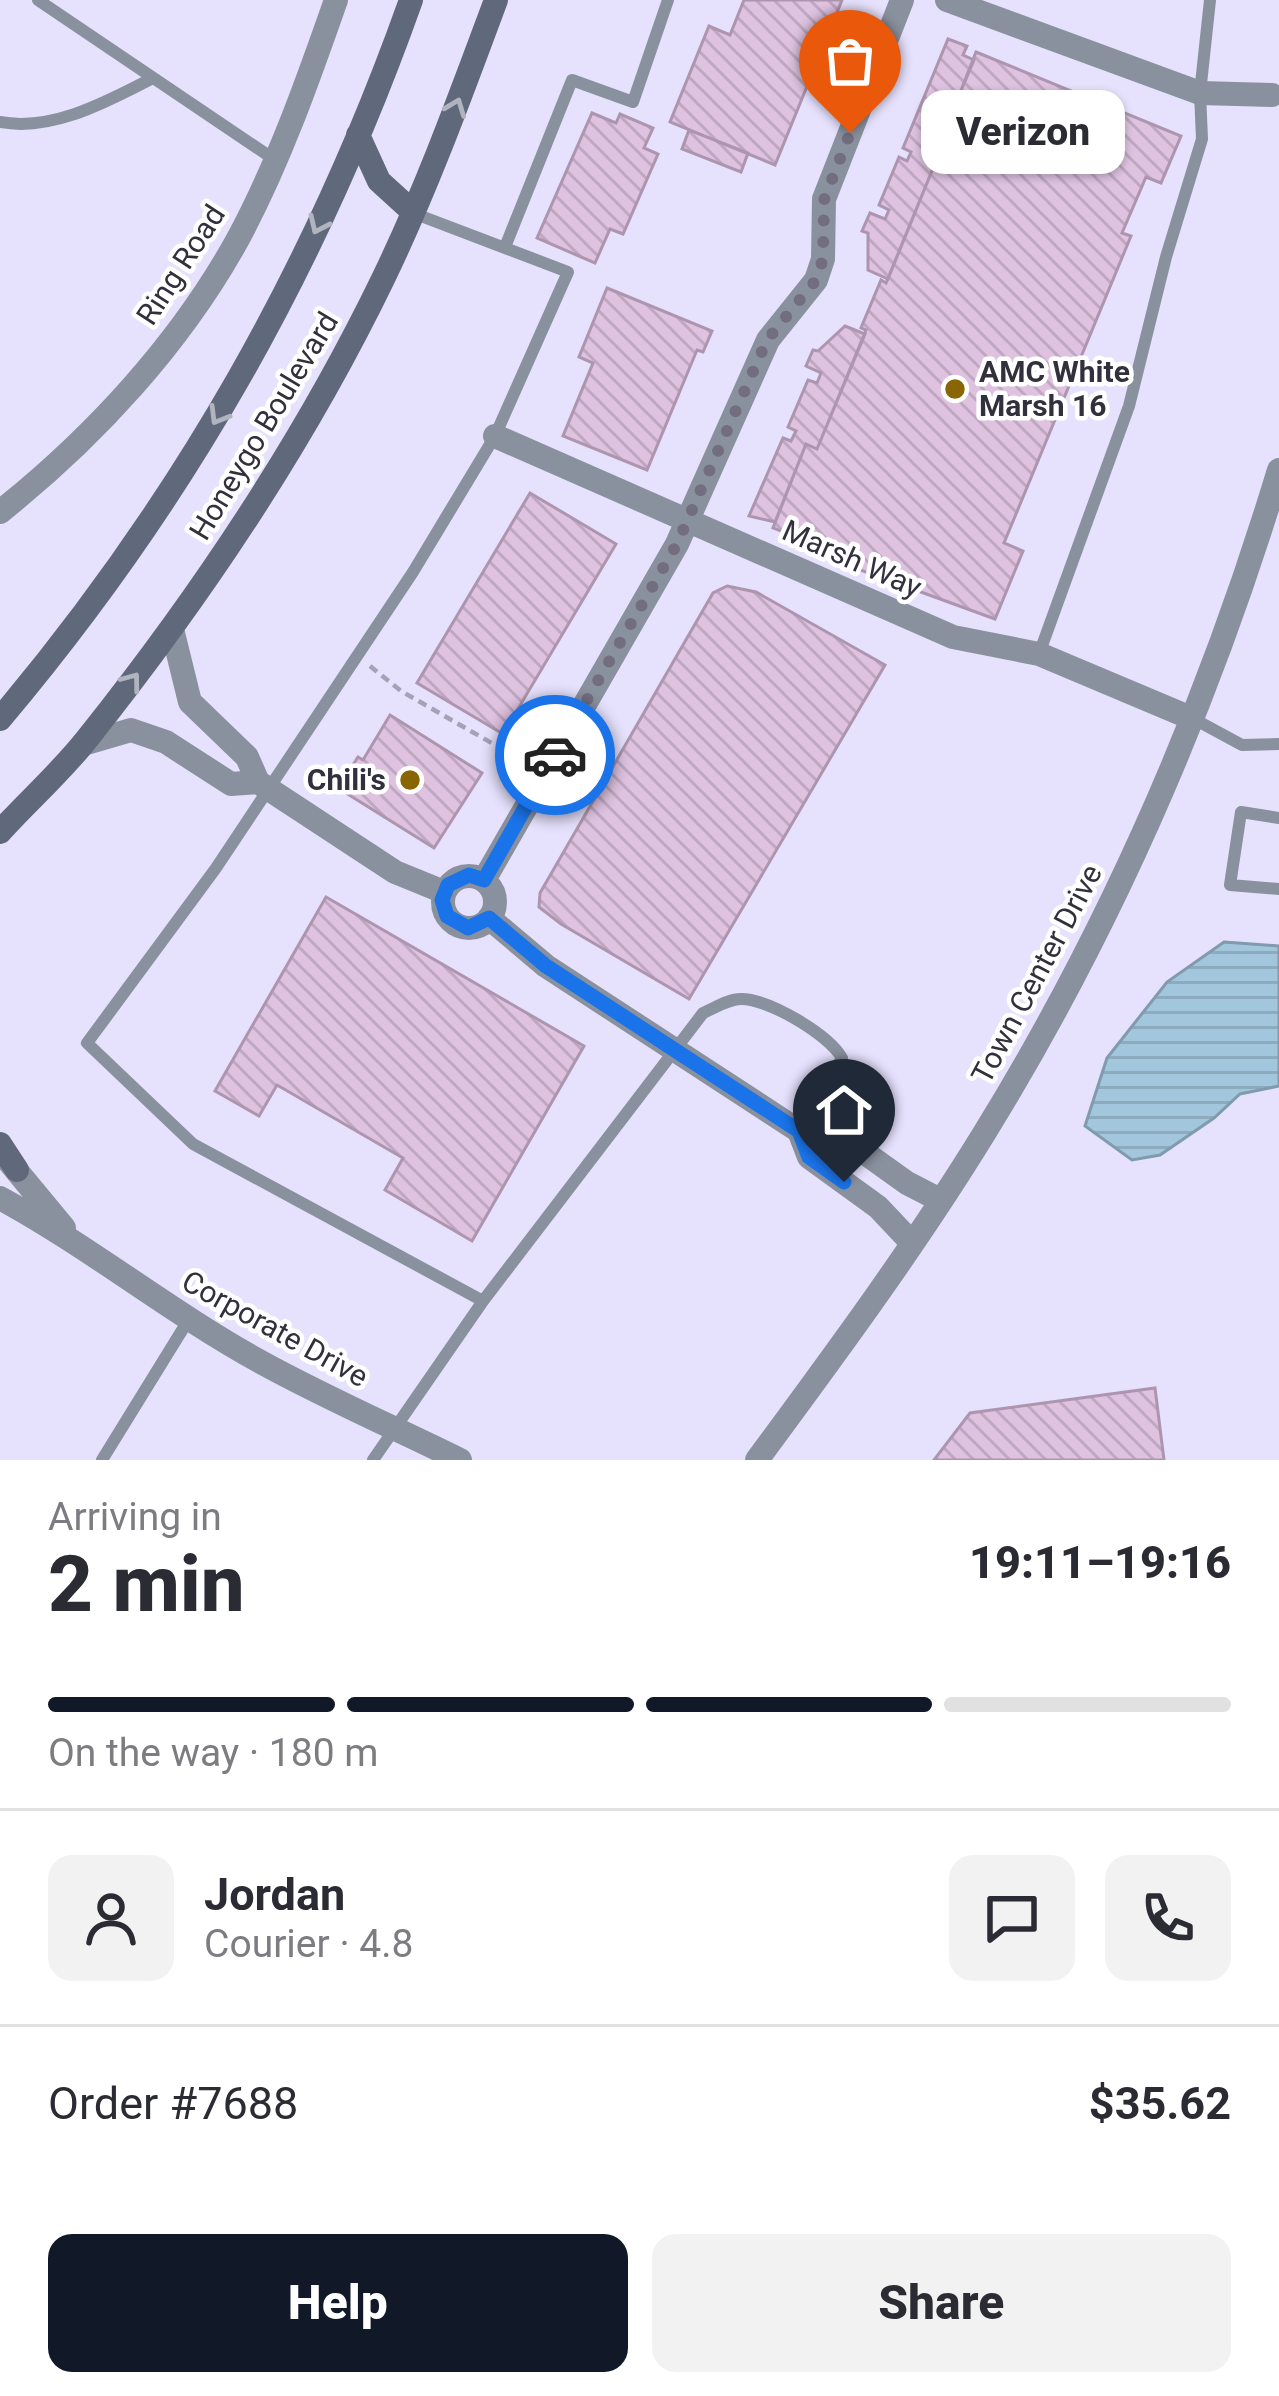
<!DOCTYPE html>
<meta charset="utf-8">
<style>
body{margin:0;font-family:Roboto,sans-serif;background:#f2f2f3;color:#2b2b33;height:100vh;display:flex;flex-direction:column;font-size:45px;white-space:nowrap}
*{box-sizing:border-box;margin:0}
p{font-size:39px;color:#7c7c81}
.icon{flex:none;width:66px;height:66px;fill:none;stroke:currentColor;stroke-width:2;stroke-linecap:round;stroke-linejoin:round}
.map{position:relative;height:1460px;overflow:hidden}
.details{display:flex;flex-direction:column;background:#fff;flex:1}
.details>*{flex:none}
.pin{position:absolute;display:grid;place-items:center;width:102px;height:102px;color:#fff;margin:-123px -51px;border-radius:50% 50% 50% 0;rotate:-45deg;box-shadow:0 0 12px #0007}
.pin .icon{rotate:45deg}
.courier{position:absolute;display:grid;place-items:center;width:120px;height:120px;margin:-60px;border:9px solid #1a73e8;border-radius:50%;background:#fff;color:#222;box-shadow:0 3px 15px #0007}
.bubble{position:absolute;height:84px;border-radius:24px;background:#fff;box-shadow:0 3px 9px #0004;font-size:39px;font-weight:800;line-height:84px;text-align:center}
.head em{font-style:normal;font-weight:800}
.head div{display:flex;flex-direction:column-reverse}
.head{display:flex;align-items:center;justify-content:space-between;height:204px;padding:0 48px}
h1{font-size:78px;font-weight:800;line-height:90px}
.bar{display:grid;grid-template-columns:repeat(4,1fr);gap:18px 12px;align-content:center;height:144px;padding:0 48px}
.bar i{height:15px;border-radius:9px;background:#e1e1e2}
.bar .current{background:#111827}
.bar p{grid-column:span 4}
.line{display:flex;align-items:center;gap:30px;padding:0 48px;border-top:3px solid #e1e1e2}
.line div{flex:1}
.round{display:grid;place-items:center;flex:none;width:126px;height:126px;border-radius:24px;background:#f2f2f3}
.button{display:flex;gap:24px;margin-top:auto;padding:24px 48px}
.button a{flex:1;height:138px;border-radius:24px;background:#111827;color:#fff;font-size:48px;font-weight:800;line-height:138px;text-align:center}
.button a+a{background:#f2f2f3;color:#2b2b33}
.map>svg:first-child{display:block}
.water{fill:url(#water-rules);stroke:#819aad;stroke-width:3}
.building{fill:url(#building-back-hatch);stroke:#ae95af;stroke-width:3}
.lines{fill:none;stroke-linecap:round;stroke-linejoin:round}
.path{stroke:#a5a1b7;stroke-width:4.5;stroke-dasharray:9 6;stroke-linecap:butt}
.service{stroke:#8a919e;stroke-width:12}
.minor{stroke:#8a919e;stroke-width:24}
.secondary{stroke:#60697c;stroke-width:24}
.oneway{stroke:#b0b4be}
.done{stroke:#726e80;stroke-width:12;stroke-dasharray:0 21.6}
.route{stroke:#1a73e8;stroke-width:15}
.poi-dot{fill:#896603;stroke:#fff;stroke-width:4.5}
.labels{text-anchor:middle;stroke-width:9;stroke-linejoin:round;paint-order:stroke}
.street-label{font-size:30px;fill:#33303d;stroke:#fff}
.poi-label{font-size:30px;font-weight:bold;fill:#33303d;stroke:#fff;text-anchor:start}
</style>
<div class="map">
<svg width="1279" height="1460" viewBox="0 0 1279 1460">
<defs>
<pattern id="water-rules" width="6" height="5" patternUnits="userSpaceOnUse" patternTransform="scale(3)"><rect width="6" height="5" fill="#a2c7dd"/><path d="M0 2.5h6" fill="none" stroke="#8cabbf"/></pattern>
<pattern id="building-back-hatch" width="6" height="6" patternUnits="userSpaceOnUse" patternTransform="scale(3)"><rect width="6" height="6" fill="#dec2e0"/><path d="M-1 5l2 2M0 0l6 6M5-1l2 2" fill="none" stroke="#bfa7c1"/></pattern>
</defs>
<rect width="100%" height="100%" fill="#e6e1fd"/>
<!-- water -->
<path class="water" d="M1224,942l55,4v140l-39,8 -26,24 -54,37 -28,5 -47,-34 22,-68 60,-76z"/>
<!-- building -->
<path class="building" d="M744,0h98l-67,165 -105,-43 39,-96 21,9z
M948,39l19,7 -4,9 11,5 -16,38 15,7 -23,56 -12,-5 -50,123 -20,-9v-37l-6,-2 8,-18 15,6 4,-9 -10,-5 20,-48 8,4 4,-9 -8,-4z
M976,52l205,84 -20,47 -15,-6 -24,56 9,3 -127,307 19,8 -28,68 -162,-59 2,-8 -62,-24 33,-84 11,5 49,-119 -5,-2 20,-48 5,3 52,-127 12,5 23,-56 -15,-7z
M592,113l24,10 4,-9 33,14 -9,20 14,6 -35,80 -13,-5 -15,34 -58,-25z
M689,130l59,23 -7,19 -59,-23z
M607,288l105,43 -9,21 -6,-2 -50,120 -84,-34 30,-73 -14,-6z
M845,326l20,8 -48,115 -11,-5 -31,78 -26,-6 34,-78 8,3 5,-10 -8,-4 20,-47 9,3 4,-10 -15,-7 7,-16 5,1z
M530,493l86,51 -113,190 -86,-51z
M727,586l29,6 129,73 -196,334 -128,-75 -22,-17 1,-14 173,-300z
M390,715l92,58 -48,75 -96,-60 20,-31 5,3z
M326,897l258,149 -112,195 -87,-51 18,-32 -126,-73 -18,31 -44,-25z
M1155,1388l9,72h-230l36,-47z"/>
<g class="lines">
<!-- path -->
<path class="path" d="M370,666l31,25 101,58"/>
<!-- service -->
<path class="service" d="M38,0l237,160
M0,122c53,10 108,-21 153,-44
M413,213l155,59 -73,164 -82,136 -197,296 -129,175 106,101 290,157
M505,247l67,-167 61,22 35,-102
M1039,654l90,-248 37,-149 36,-118 -2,-46 10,-93
M1192,718l50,27 37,-1
M1279,818l-38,-6 -11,73 49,4
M102,1460l87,-141
M373,1460l110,-159 220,-288c12,-5 25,-14 38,-14 28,0 87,35 101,59l-42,72"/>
<!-- minor -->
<path class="minor" d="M947,0l253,93 72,2
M495,436l458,201 86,17 152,64
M0,512c94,-75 181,-169 239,-275 40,-75 69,-157 97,-237
M172,629l18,73 57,55 11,25 137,90 49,20
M83,744l48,-14 35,12 65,42 27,-2
M443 902a26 26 0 1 1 52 0a26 26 0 1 1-52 0Z
M484,880l193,-336 91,-204 48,-60 7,-21 1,-60 78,-199
M489,918l57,48 253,165
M6,1158l58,70
M0,1198c90,49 170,114 259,163 65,36 134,66 201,99
M912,1243l-34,-36 -69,-50 -10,-26 31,-3 77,55 33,17
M757,1460c79,-107 158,-214 228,-328 127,-206 224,-431 294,-662"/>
<!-- secondary -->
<path class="secondary" d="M358,135l21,46 34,31
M0,719c183,-217 316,-451 411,-719
M0,832c28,-31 61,-60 87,-93 114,-143 216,-295 296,-460 44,-91 78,-185 113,-279
M0,1144l17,26"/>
</g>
<!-- one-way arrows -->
<defs><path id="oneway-chevron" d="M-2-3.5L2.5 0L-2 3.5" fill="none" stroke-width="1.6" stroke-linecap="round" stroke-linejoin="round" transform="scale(3)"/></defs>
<g class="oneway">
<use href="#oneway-chevron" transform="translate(456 107) rotate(-69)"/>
<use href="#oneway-chevron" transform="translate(318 225) rotate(115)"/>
<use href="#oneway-chevron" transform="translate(218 416) rotate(121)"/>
<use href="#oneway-chevron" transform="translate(132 681) rotate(-53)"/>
</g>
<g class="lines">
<!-- done -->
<path class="done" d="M555,755l122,-211 90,-204 49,-60 7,-21 1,-59 26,-67"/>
<!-- route -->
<path class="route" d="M555,755l-71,125 -15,-5 -21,10 -6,15 5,16 21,12 21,-10 57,48 253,165 10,26 35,25"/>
</g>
<!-- markers -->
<g class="poi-dot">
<circle cx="955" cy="389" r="12"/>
<circle cx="410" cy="780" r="12"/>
</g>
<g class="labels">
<!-- street labels -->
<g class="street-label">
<text transform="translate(181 265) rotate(-57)" y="10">Ring Road</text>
<text transform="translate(264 426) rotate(-59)" y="10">Honeygo Boulevard</text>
<text transform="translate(852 559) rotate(24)" y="10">Marsh Way</text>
<text transform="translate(1037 974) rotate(-62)" y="10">Town Center Drive</text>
<text transform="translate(275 1329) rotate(29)" y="10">Corporate Drive</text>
</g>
<!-- poi labels -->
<g class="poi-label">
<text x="979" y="382">AMC White<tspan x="979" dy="34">Marsh 16</tspan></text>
<text x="386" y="790" text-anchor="end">Chili's</text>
</g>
</g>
</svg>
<div class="pin" style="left:850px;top:133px;background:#ea580c"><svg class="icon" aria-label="bag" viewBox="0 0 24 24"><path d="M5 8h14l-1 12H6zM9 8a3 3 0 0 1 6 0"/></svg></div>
<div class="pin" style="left:844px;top:1182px;background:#1f2937"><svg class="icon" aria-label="home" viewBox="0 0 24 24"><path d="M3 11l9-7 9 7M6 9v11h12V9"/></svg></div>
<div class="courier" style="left:555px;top:755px"><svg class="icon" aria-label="car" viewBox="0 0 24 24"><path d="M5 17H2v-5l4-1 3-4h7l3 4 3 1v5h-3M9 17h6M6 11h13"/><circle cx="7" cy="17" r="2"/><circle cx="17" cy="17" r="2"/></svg></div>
<div class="bubble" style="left:921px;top:90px;width:204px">Verizon</div>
</div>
<section class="details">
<div class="head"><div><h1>2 min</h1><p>Arriving in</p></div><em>19:11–19:16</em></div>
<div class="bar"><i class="current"></i><i class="current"></i><i class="current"></i><i></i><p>On the way · 180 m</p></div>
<div class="line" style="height:216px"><a class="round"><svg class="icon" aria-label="person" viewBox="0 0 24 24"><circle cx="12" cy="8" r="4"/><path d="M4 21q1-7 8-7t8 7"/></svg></a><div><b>Jordan</b><p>Courier · 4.8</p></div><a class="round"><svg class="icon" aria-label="chat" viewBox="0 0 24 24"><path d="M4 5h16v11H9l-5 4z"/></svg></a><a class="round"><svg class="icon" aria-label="phone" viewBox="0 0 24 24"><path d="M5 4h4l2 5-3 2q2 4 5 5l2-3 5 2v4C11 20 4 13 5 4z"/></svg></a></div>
<div class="line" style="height:156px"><div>Order #7688</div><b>$35.62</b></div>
<div class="button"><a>Help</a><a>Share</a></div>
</section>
